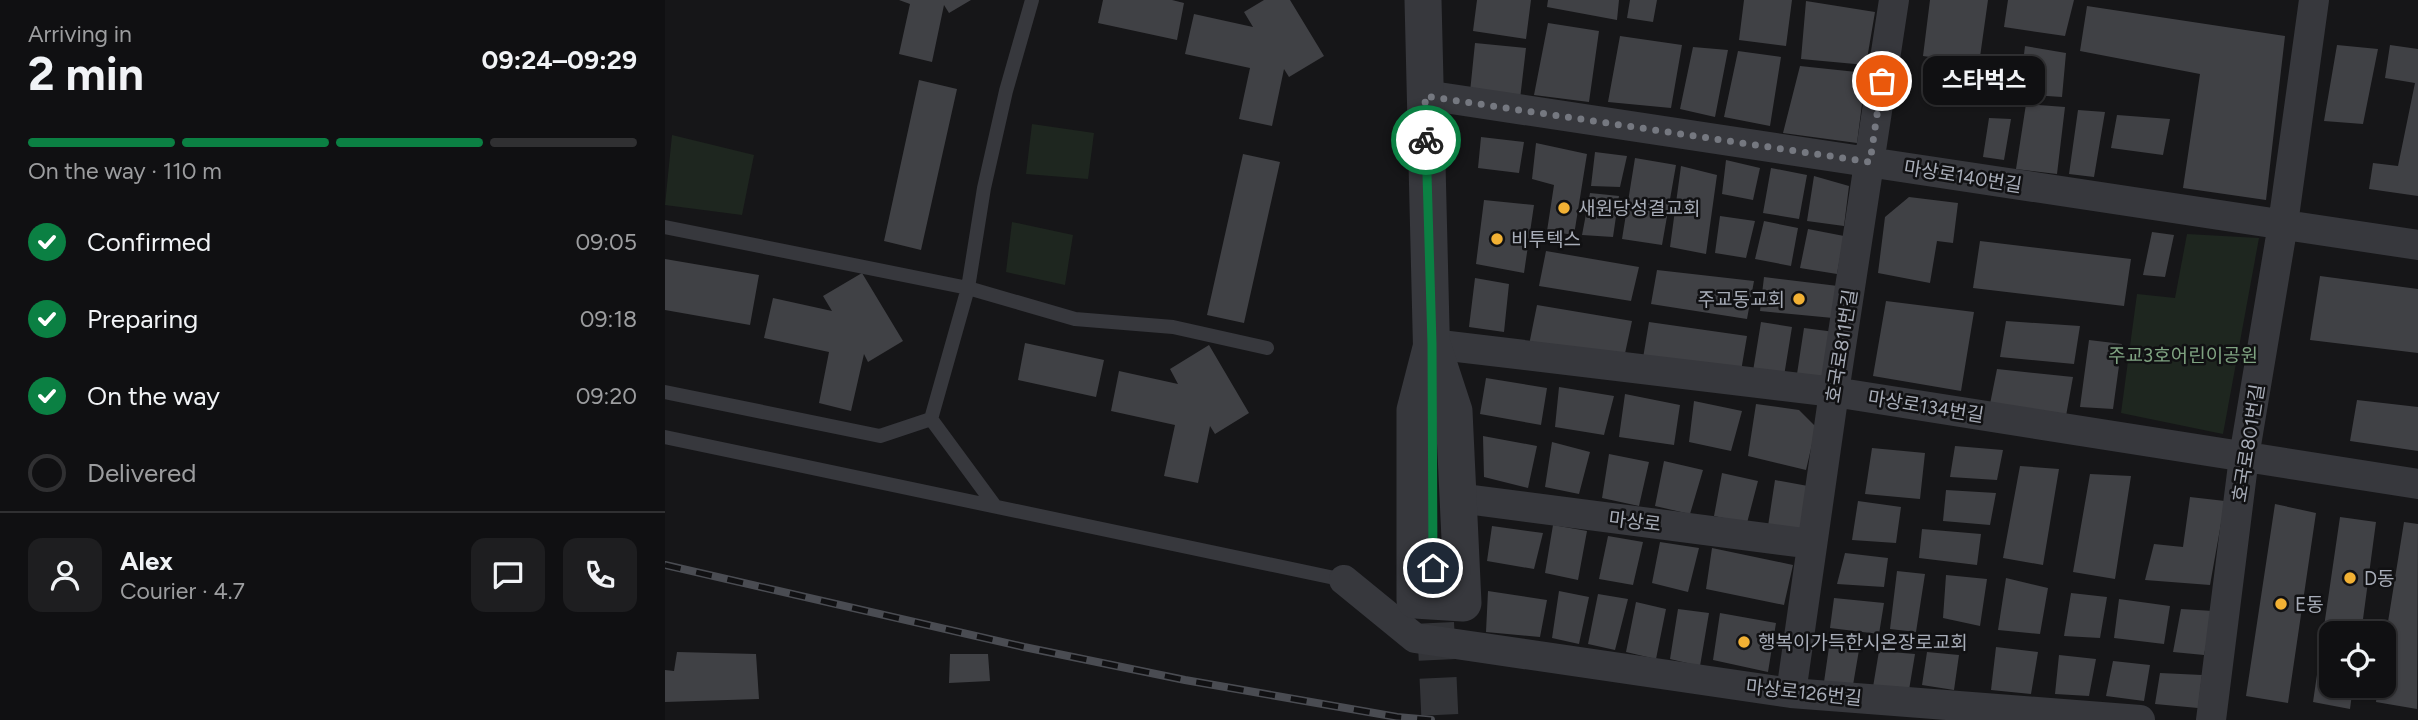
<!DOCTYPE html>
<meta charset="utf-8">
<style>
body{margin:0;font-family:Figtree,"Noto Sans KR",sans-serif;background:#1e1e20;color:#f1f3f6;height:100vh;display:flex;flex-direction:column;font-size:26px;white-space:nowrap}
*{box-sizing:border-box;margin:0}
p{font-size:23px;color:#9c9d9f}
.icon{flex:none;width:38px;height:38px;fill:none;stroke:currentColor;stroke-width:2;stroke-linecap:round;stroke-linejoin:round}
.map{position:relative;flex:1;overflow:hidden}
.drawer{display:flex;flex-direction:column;background:#101012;width:665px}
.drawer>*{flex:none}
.tools{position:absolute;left:1654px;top:621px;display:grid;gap:14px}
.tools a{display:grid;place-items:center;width:77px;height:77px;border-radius:14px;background:#101012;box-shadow:0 2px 5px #0004,0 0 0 2px #303032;font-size:35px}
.pin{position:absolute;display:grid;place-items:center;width:60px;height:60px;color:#fff;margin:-30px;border:4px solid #fff;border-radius:50%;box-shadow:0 2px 7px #0007}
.courier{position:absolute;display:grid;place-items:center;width:70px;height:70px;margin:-35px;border:5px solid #0b8043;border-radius:50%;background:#fff;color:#222;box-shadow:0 2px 9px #0007}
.bubble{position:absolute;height:49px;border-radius:14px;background:#101012;box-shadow:0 2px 5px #0004,0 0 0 2px #303032;font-size:23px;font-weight:700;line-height:49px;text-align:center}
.overview em{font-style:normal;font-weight:700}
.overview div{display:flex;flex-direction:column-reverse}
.overview{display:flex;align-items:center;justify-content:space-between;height:119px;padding:0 28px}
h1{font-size:46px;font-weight:700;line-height:52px}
.bar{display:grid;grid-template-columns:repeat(4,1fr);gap:10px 7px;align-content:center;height:84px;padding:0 28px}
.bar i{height:9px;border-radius:5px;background:#303032}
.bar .on{background:#0b8043}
.bar p{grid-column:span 4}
.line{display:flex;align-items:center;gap:18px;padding:0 28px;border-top:2px solid #303032}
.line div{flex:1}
.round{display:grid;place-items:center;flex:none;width:74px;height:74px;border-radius:14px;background:#1e1e20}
ol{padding:0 28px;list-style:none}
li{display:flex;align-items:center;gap:21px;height:77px}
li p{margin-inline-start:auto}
li .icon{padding:7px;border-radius:50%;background:#0b8043;color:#fff;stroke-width:4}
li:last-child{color:#9c9d9f}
li i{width:38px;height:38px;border:4px solid #303032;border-radius:50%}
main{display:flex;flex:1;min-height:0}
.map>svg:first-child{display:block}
.green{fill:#1e261f}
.building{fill:#404145}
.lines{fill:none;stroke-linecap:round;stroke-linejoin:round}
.tertiary-tunnel{stroke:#333438;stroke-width:37;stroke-dasharray:37 18;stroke-linecap:butt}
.service{stroke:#37383d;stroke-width:14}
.minor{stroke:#37383d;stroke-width:30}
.tertiary{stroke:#37383d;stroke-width:37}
.rail-casing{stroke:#4a4c52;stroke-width:8}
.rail{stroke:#111113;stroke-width:5;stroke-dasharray:16;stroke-linecap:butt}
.done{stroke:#757880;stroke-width:7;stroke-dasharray:0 12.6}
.route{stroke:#0b8043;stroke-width:9}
.poi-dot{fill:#f2b134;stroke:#111113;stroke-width:2.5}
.labels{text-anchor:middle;stroke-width:5;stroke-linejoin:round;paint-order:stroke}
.street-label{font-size:19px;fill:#a8adb8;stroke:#111113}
.poi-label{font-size:19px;fill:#a8adb8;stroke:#111113;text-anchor:start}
.park-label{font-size:19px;fill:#7fa381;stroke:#111113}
</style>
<main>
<section class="drawer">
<div class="overview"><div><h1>2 min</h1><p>Arriving in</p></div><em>09:24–09:29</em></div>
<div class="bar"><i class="on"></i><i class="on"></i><i class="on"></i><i></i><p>On the way · 110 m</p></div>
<ol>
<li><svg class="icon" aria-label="check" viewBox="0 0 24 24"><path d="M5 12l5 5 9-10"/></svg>Confirmed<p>09:05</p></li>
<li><svg class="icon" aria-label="check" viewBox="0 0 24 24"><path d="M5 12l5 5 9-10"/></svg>Preparing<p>09:18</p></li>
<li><svg class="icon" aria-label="check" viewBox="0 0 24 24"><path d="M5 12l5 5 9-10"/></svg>On the way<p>09:20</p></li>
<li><i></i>Delivered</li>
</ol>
<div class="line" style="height:126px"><a class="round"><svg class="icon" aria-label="person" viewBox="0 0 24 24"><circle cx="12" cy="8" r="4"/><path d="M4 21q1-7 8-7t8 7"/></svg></a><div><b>Alex</b><p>Courier · 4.7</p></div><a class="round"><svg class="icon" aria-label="chat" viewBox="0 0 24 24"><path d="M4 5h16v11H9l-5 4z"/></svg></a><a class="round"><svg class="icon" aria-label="phone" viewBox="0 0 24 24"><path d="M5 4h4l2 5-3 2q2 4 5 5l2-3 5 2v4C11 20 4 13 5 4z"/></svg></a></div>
</section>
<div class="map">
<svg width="1753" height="720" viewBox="0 0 1753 720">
<rect width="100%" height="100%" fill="#161618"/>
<!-- green -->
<path class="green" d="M367,124l62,9 -6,46 -62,-5z
M7,135l82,20 -12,60 -77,-10z
M347,222l61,13 -8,50 -59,-13z
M1522,234l72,4 -36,196 -102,-21 16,-119 38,4z"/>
<!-- building -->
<path class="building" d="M234,0h72l-22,13 -5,-8 -12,57 -33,-8 11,-50z
M438,0h69l12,3 -7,37 -79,-17z
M599,0h26l34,56 -35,21 -5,-8 -12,57 -33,-7 11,-51 -65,-14 9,-40 59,13 -9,-15z
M812,0h54l-5,39 -53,-8z
M883,0h71l-2,20 -70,-13z
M965,0h27l-4,22 -26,-4z
M1079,0h48l-6,46 -47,-6z
M1265,0h58l-9,64 -56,-8z
M1343,0h66l-9,36 -61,-9z
M1141,1l69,11 -9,53 -65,-6z
M1422,6l198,30 -19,164 -83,-12 17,-114 -120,-23z
M883,23l51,8 -10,71 -55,-7z
M955,36l62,9 -11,63 -63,-6z
M810,43l51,5 -6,51 -50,-7z
M1672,45l41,4 -15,75 -39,-3z
M1725,45l28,4v147l-49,-7 4,-26 25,3 17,-83 -30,-5z
M1360,46l41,7 -4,44 -75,-5 5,-23 30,2z
M1028,47l35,3 -13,67 -35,-8z
M1073,51l43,6 -11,69 -46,-9z
M1135,66l66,7 -9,70 -74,-10z
M254,80l38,9 -36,161 -37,-9z
M1361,104l39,3 -8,67 -41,-5z
M1413,110l27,2 -11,65 -25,-3z
M1452,115l53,4 -7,36 -52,-7z
M1324,118l22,1 -7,41 -21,-3z
M816,137l43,5 -5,31 -41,-5z
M871,143l51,11 -13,81 -27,-4 7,-46 -22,-6z
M930,152l32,4 -7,31 -29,-1z
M578,154l37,8 -36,161 -37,-8z
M970,158l41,7 -14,80 -40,-6z
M1061,160l34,8 -7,32 -31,-6z
M1016,166l36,9 -11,79 -36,-7z
M1106,168l36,7 -8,44 -36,-6z
M1149,176l35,10 -5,40 -37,-5z
M925,193l29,3 -6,41 -31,-2z
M1244,197l49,6 -5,40 -16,-2 -7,42 -52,-10 7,-56z
M819,200l50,5 -10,68 -48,-9z
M1055,216l35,5 -9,37 -31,-5z
M1099,221l34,7 -7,38 -36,-7z
M1143,229l36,7 -7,38 -37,-6z
M1487,232l22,3 -9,42 -22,-2z
M1315,241l151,18 -7,47 -151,-18z
M881,251l93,16 -8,34 -92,-15z
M0,259l94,16 -9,50 -85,-15z
M992,270l97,11 -7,38 -96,-15z
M197,273l41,68 -35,21 -4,-8 -13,57 -32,-8 10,-51 -65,-14 9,-40 59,13 -9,-15z
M1655,276l98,13v64l-108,-13z
M1099,277l74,9 -5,32 -73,-7z
M810,278l34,6 -5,48 -35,-5z
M1221,301l88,11 -13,79 -88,-15z
M872,305l95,16 -8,37 -95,-13z
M1341,321l74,5 -6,38 -74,-7z
M984,322l98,14 -6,35 -98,-13z
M1096,322l31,5 -8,49 -31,-5z
M1139,328l31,4 -9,47 -29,-5z
M1424,340l33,4 -9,65 -33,-2z
M360,343l79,17 -8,37 -78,-17z
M544,345l40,68 -34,21 -5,-8 -12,57 -34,-7 11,-51 -64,-14 8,-40 59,13 -8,-15z
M1332,369l76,8 -7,39 -76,-12z
M821,378l61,10 -6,37 -61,-11z
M894,387l55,9 -10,39 -49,-8z
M960,394l55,11 -6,40 -55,-8z
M1692,400l61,7v44l-68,-10z
M1029,401l48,10 -11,40 -42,-9z
M1091,404l43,6 17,17 -10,43 -58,-14z
M818,436l54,10 -9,42 -44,-11z
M887,442l38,10 -11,42 -34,-7z
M1290,446l48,4 -6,30 -47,-3z
M1207,448l53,5 -5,46 -55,-5z
M944,454l40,8 -10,44 -37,-8z
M999,461l39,9 -13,44 -35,-8z
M1355,466l39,3 -16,96 -40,-7z
M1057,473l36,8 -11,42 -33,-7z
M1425,474l41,2 -16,103 -42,-7z
M1110,480l33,6 -8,46 -32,-6z
M1281,490l50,3 -6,32 -47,-4z
M1525,497l35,4 -15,84 -65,-5 9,-36 29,3z
M1193,501l43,6 -5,36 -44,-3z
M1610,504l41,9 -28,190 -42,-7z
M1675,517l36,5 -15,112h-30v52h22l-3,23 -37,-7z
M1739,522l14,2 -1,185 -41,-7 2,-16h5v-33z
M888,525l34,6 -9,49 -33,-7z
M827,526l51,7 -9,36 -47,-8z
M1257,529l59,5 -4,31 -58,-7z
M943,536l35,6 -10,43 -34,-6z
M995,542l39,6 -11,44 -36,-9z
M1047,548l81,17 -9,40 -78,-16z
M1180,553l43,5 -4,29 -47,-3z
M1232,571l28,3 -9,58 -26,-3z
M1281,575l41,4 -7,47 -37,-8z
M1341,578l42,10 -8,46 -42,-4z
M823,591l59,9 -7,37 -54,-5z
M894,591l30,6 -10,47 -27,-6z
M1406,593l36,4 -7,41 -36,-2z
M933,594l30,5 -13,51 -27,-6z
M1169,598l50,5 -5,31 -49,-6z
M1454,599l51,7 -6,38 -50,-6z
M971,602l30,7 -10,50 -30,-7z
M1013,609l31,4 -9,53 -30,-7z
M1516,609l32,2 -9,44 -31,-3z
M1055,613l56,10 -8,49 -55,-12z
M1164,647l30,3 -6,35 -29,-3z
M1331,647l42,5 -7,42 -40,-4z
M1214,651l36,3 -6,36 -36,-3z
M12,652l79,2 3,45 -94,3v-32l9,1z
M1262,652l32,3 -5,35 -32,-5z
M285,654h38l2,27 -41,2z
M1394,655l37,4 -7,37 -34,-2z
M1448,661l37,4 -6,36 -38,-5z
M1495,673l42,2 -4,33 -43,-4z"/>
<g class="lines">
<!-- tertiary-tunnel -->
<path class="tertiary-tunnel" d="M768,568l7,152"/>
<!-- service -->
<path class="service" d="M0,227l303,61 107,31 98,8 94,21
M0,392l215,44 51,-17
M0,437l679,143
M330,506l-64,-87 37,-131 16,-100 22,-97 26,-91"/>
<!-- minor -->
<path class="minor" d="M760,95l993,150
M767,344l402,48 584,92
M793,498l354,46
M679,580l71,58 376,55 349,27
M1126,693l43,-301 60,-392
M1546,720l33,-263 39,-233 31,-224"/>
<!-- tertiary -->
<path class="tertiary" d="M758,0l9,368
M767,344l22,67 9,192 -48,-3v-190z"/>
<defs>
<path id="rail" d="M0,565l359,82 161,33 212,37 34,3"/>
</defs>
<!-- rail casing -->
<use href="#rail" class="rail-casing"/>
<!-- rail -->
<use href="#rail" class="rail"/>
</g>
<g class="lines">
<!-- done -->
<path class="done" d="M761,140l-1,-44 445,66 12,-81"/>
<!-- route -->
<path class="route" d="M761,140l6,204 1,224"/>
</g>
<!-- markers -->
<g class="poi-dot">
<circle cx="899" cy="208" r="7"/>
<circle cx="832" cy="239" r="7"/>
<circle cx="1134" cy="299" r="7"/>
<circle cx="1685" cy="578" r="7"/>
<circle cx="1616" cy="604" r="7"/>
<circle cx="1079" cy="642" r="7"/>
</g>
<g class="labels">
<!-- street labels -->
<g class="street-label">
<text transform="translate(1298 176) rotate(9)" y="7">마상로140번길</text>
<text transform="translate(1176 346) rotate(-81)" y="7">호국로811번길</text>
<text transform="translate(1261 406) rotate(9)" y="7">마상로134번길</text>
<text transform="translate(1583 443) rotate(-81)" y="7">호국로801번길</text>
<text transform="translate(970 521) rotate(7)" y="7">마상로</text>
<text transform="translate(1139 692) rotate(6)" y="7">마상로126번길</text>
</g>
<!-- poi labels -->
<g class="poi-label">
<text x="913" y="215">새원당성결교회</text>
<text x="846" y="246">비투텍스</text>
<text x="1120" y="306" text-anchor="end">주교동교회</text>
<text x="1699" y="585">D동</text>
<text x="1630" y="611">E동</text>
<text x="1093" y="649">행복이가득한시온장로교회</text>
</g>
<!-- park labels -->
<g class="park-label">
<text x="1518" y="362">주교3호어린이공원</text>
</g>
</g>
</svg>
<div class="tools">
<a><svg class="icon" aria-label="locate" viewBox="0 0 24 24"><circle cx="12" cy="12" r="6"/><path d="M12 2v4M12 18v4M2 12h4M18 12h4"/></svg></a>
</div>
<div class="pin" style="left:1217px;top:81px;background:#ea580c"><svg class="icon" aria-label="bag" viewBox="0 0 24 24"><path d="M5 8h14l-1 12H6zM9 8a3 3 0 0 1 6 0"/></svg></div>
<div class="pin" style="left:768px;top:568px;background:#1f2937"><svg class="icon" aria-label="home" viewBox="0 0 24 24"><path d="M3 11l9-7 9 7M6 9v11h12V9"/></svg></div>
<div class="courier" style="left:761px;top:140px"><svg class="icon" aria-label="bike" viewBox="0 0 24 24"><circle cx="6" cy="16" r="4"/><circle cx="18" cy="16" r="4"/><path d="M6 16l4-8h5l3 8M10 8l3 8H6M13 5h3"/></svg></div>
<div class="bubble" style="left:1258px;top:56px;width:122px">스타벅스</div>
</div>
</main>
